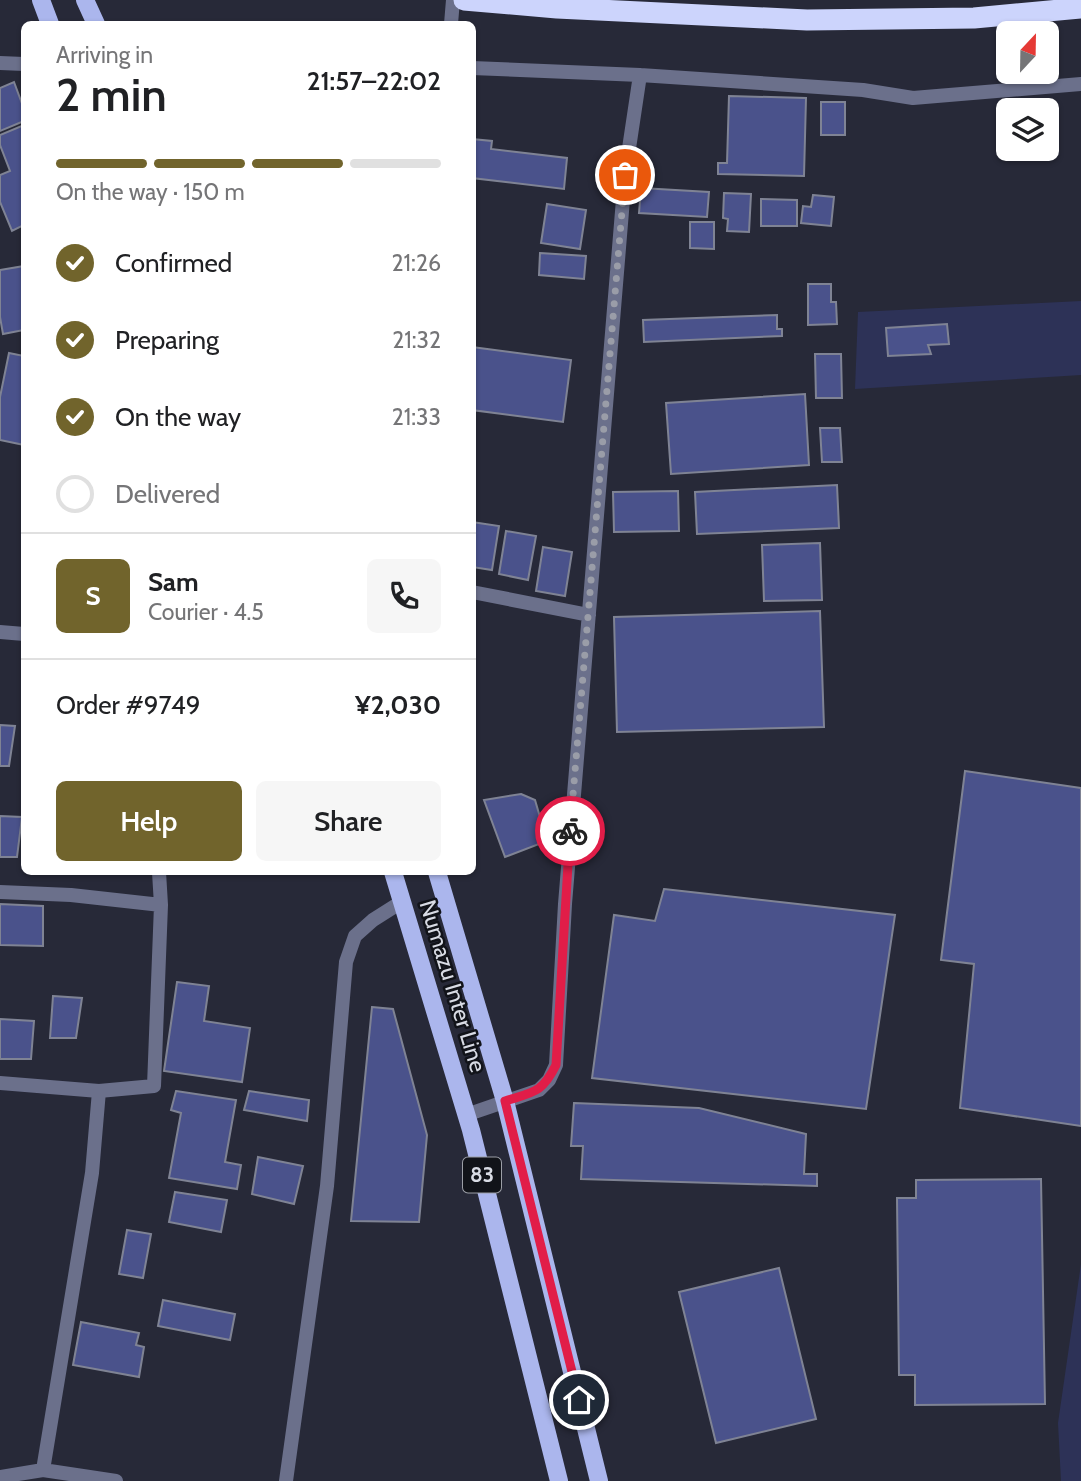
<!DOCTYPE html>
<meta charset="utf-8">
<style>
body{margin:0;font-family:Cabin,sans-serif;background:#f6f6f6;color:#202124;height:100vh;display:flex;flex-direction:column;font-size:26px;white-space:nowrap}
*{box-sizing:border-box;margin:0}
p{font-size:23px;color:#757577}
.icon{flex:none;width:38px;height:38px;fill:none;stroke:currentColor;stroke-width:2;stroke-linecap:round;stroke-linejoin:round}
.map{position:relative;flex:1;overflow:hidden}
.sheet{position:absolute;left:21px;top:21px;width:455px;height:854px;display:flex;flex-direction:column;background:#fff;border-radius:10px;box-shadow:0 2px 5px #0004}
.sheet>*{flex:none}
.needle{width:46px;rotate:22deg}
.tools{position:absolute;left:996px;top:21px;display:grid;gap:14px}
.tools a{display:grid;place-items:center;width:63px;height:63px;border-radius:10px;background:#fff;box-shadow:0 2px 5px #0004;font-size:35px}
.pin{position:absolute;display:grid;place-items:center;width:60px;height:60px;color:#fff;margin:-30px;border:4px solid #fff;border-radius:50%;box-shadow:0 2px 7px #0007}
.courier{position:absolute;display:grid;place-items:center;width:70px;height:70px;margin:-35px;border:5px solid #e11d48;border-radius:50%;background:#fff;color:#222;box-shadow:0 2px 9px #0007}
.head em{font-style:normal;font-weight:600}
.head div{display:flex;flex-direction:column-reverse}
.head{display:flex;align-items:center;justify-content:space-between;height:119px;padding:0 35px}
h1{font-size:46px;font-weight:600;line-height:52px}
.bar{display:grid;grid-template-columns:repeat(4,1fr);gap:10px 7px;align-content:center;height:84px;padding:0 35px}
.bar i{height:9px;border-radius:5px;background:#e0e0e0}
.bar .active{background:#71642c}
.bar p{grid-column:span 4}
.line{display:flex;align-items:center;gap:18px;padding:0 35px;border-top:2px solid #e0e0e0}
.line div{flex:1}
.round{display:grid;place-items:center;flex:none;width:74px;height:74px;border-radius:10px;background:#f6f6f6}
ol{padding:0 35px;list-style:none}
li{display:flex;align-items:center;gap:21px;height:77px}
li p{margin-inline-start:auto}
li .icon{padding:7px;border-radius:50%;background:#71642c;color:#fff;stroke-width:4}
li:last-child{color:#757577}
li i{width:38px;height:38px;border:4px solid #e0e0e0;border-radius:50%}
.button{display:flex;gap:14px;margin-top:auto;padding:14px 35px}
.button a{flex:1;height:80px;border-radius:10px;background:#71642c;color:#fff;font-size:28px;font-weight:600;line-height:80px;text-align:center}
.button a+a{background:#f6f6f6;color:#202124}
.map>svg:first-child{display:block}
.green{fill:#2d3257}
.building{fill:#4a528b;stroke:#7f8394;stroke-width:2}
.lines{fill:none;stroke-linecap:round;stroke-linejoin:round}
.minor{stroke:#6b708b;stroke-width:14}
.tertiary{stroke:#6b708b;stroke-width:14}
.primary{stroke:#abb6ed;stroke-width:18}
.motorway{stroke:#ccd4fc;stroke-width:21}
.done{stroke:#9a9da8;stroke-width:7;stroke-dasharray:0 12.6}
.route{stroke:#e11d48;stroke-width:9}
.labels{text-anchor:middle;stroke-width:5;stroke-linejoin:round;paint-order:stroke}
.shield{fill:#111319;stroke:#9c9fa7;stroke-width:2}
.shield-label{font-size:21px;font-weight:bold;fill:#d8dbe4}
.street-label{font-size:23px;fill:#d8dbe4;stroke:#111319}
</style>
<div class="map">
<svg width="1081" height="1481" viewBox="0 0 1081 1481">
<rect width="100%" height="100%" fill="#272938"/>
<!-- green -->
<path class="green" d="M1081,301v74l-226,14 3,-77z
M1081,1264v217h-20l-3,-58z"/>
<!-- building -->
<path class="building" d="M14,82l10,27v12l-24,10v-43z
M729,96l77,2 -2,78 -86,-2v-11h9z
M821,102h24v33h-24z
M24,125v100l-12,6 -12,-29v-27l10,-4 -10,-26v-10z
M472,139l20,2 -1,8 76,9 -3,31 -92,-11z
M641,188l68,4 -2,25 -68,-4z
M724,193l27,1 -2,38 -22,-1 1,-12 -5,-1z
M813,195l21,2 -3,29 -30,-3 2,-17 8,1z
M761,199l36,1v26h-36z
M547,204l39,6 -6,39 -39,-6z
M690,222h24v27l-24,-1z
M540,253l46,3 -2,23 -45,-4z
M24,266v64l-21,4 -3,-17v-47z
M808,284h23v18h5l1,22 -29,1z
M777,315v14h5v7l-138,6 -1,-22z
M947,324l2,20 -21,1 3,9 -43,2 -2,-28z
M472,347l99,13 -8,62 -91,-12z
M9,353l15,3v89l-24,-5v-43z
M815,354h26l1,44h-26z
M805,394l4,71 -138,9 -5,-71z
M820,428h20l2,34h-20z
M837,485l2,43 -142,6 -2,-42z
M678,491l1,40 -65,1 -1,-40z
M472,522l27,4 -7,44 -20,-3z
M506,531l30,5 -8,44 -29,-6z
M820,543l2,57 -58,1 -2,-56z
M543,547l29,5 -7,44 -29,-5z
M820,611l4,116 -207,5 -3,-115z
M0,725l15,1 -6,40h-9z
M965,771l116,17v338l-121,-18 14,-144 -33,-4z
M521,794l14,6 12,41 -42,16 -21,-57z
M0,816l22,1 -5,40h-17z
M664,889l231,26 -29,194 -274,-31 22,-163 41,6z
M0,904l43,2v40l-43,-1z
M177,982l32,4 -5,35 46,7 -8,54 -78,-11z
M53,996l29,2 -6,40h-26z
M372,1007l21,2 34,126 -8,87 -68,-1z
M0,1019l34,2 -3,38h-31z
M176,1091l60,9 -11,62 16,3 -4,24 -68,-11 12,-65 -10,-3z
M249,1091l60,9 -2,21 -63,-11z
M574,1103l125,5 107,26 -2,40h13v12l-236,-7 2,-33h-12z
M258,1157l45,9 -9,38 -42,-10z
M1041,1179l4,225 -130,1v-30h-16l-2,-177h19v-18z
M175,1192l52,8 -6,32 -52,-10z
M127,1230l24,4 -8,44 -24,-4z
M779,1268l37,151 -100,24 -37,-151z
M163,1300l72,14 -5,26 -72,-14z
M81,1322l58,11 -3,12 8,2 -5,30 -66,-12z"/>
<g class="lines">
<!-- minor -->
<path class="minor" d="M451,24l2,-24
M0,63l24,1
M472,68l168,7 223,15 50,8 168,-14
M472,592l117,23
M0,892l71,3 90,10
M0,1083l99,8 55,-5 7,-181 -2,-33
M466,1115l73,-25 10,-10 7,-15 9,-161 60,-729 15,-100
M43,1470l49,-297 7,-82
M0,1477l43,-7 73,11
M286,1481l41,-295 19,-224 9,-26 18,-16 30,-19"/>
<!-- tertiary -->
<path class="tertiary" d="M0,632l24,2"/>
<!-- primary -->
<path class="primary" d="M41,0l9,24
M85,0l11,24
M393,872l78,258 88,351
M437,872l68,229 94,380"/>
<!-- motorway -->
<path class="motorway" d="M464,0l93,8 250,12 167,-2 107,-10"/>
</g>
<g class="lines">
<!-- done -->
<path class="done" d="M570,831l55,-656"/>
<!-- route -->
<path class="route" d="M570,831l-14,234c-14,28 -22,27 -51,36l74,299"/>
</g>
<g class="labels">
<!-- shield labels -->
<rect class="shield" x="463" y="1157.5" width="38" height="35" rx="5"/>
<g class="shield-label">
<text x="482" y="1182">83</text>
</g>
<!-- street labels -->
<g class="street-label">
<text transform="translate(453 986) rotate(73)" y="8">Numazu Inter Line</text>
</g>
</g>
</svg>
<div class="tools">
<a><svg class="needle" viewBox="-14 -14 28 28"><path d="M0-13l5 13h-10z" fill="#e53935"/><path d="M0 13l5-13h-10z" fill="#757577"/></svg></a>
<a><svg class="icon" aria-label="layers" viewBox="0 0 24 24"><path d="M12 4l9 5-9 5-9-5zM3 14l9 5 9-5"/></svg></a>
</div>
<div class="pin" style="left:625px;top:175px;background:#ea580c"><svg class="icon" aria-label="bag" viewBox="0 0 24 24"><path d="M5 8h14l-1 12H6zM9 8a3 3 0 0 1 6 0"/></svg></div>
<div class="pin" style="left:579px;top:1400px;background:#1f2937"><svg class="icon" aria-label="home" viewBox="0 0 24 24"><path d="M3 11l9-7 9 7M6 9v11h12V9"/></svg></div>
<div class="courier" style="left:570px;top:831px"><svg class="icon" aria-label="bike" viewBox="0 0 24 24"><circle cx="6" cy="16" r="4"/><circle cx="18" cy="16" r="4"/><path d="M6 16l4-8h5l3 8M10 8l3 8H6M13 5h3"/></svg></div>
<section class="sheet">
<div class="head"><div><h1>2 min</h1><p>Arriving in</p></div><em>21:57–22:02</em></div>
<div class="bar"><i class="active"></i><i class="active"></i><i class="active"></i><i></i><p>On the way · 150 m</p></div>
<ol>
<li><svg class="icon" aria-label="check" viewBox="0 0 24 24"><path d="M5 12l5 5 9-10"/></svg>Confirmed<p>21:26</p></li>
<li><svg class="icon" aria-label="check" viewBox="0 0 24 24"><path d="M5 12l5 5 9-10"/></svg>Preparing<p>21:32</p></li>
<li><svg class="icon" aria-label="check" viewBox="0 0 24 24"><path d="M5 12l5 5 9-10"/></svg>On the way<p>21:33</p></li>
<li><i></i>Delivered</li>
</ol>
<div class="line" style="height:126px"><b class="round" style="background:#71642c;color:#fff">S</b><div><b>Sam</b><p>Courier · 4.5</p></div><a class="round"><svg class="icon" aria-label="phone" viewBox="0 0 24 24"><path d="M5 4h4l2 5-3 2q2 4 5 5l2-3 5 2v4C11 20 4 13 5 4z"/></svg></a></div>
<div class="line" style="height:91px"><div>Order #9749</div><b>¥2,030</b></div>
<div class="button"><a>Help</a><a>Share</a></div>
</section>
</div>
